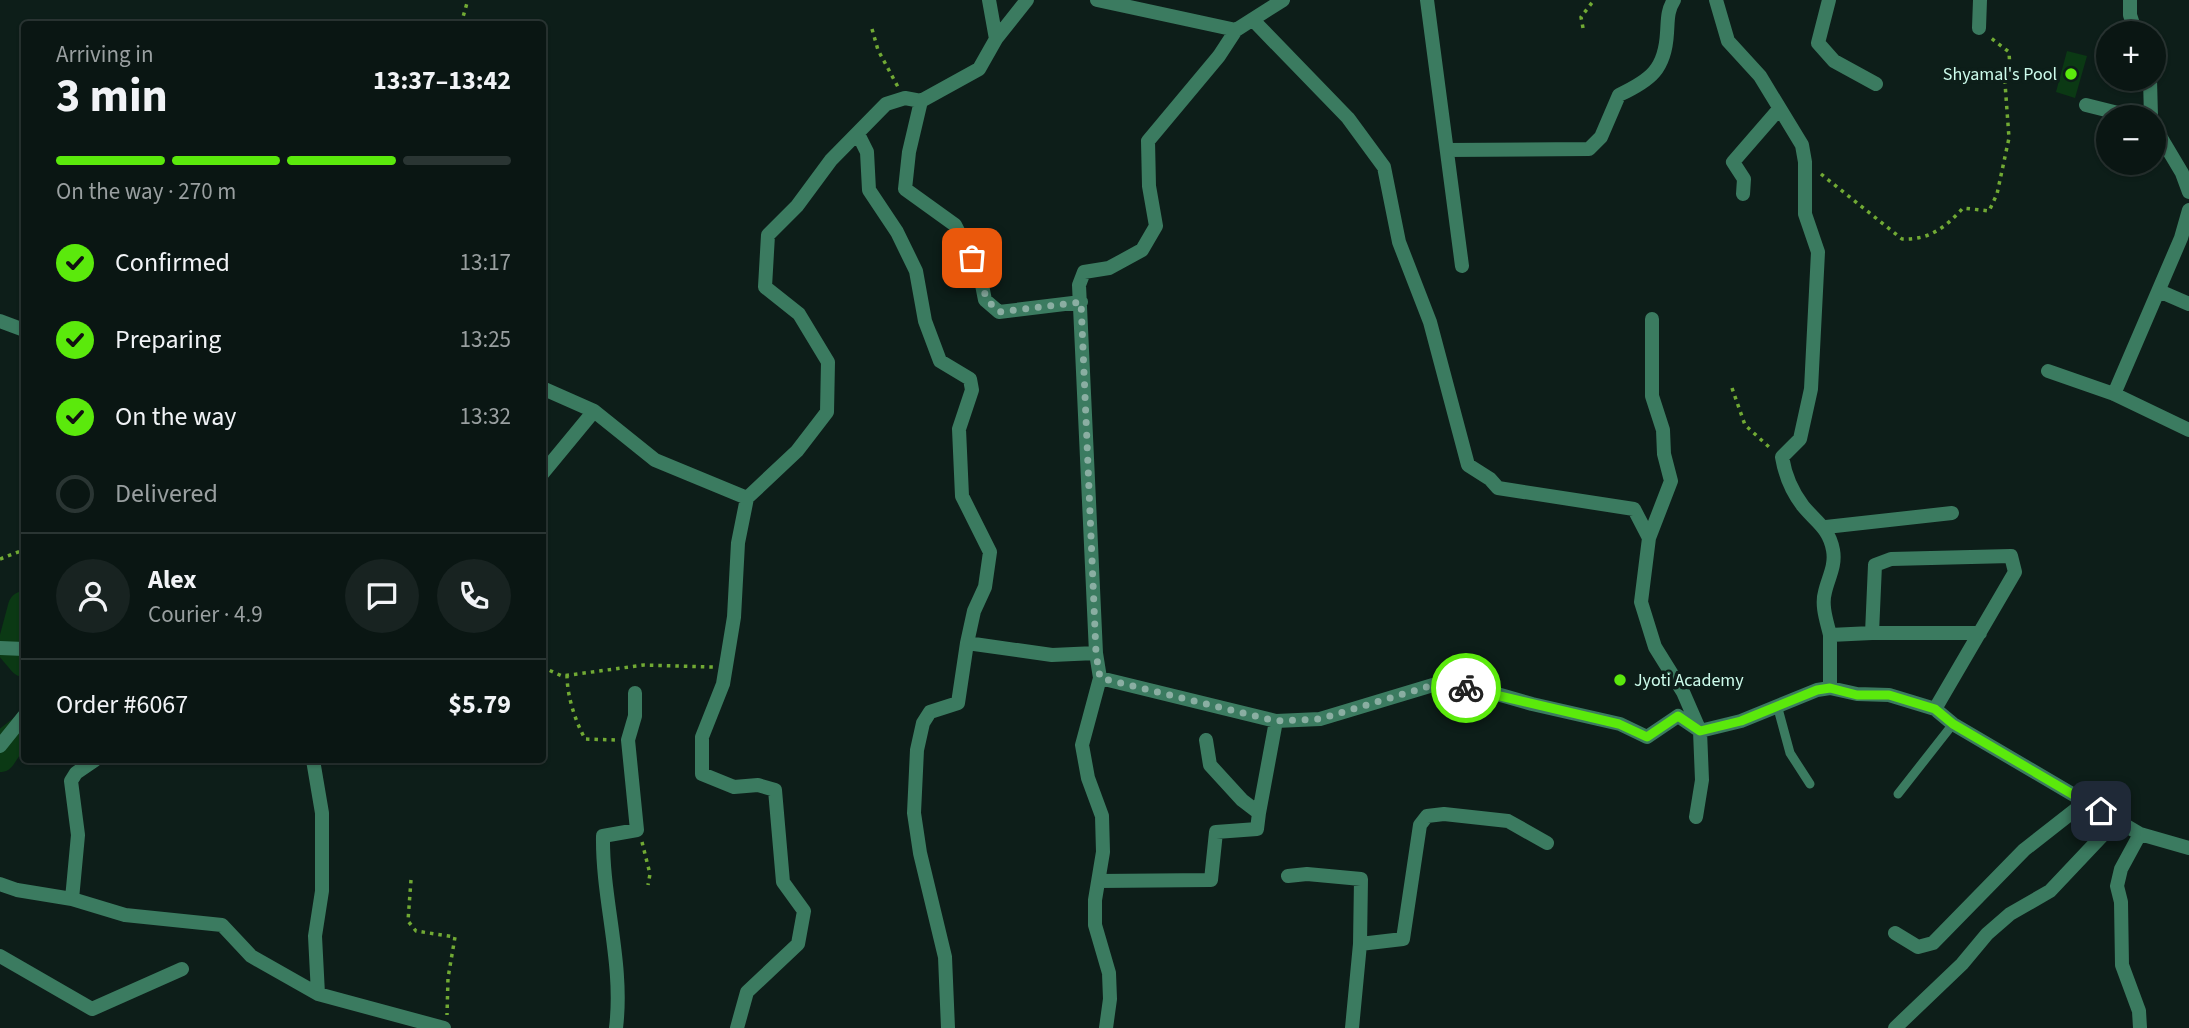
<!DOCTYPE html>
<meta charset="utf-8">
<style>
body{margin:0;font-family:"Source Sans 3",sans-serif;background:#182321;color:#f1f3f6;height:100vh;display:flex;flex-direction:column;font-size:26px;white-space:nowrap}
*{box-sizing:border-box;margin:0}
p{font-size:23px;color:#999fa0}
.icon{flex:none;width:38px;height:38px;fill:none;stroke:currentColor;stroke-width:2;stroke-linecap:round;stroke-linejoin:round}
.map{position:relative;flex:1;overflow:hidden}
.drawer{position:absolute;left:21px;top:21px;width:525px;height:742px;display:flex;flex-direction:column;background:#0a1613;border-radius:7px;box-shadow:0 2px 5px #0004,0 0 0 2px #2a3533}
.drawer>*{flex:none}
.buttons{position:absolute;left:2096px;top:21px;display:grid;gap:14px}
.buttons a{display:grid;place-items:center;width:70px;height:70px;border-radius:50%;background:#0a1613;box-shadow:0 2px 5px #0004,0 0 0 2px #2a3533;font-size:35px}
.pin{position:absolute;display:grid;place-items:center;width:60px;height:60px;color:#fff;margin:-30px;border-radius:14px;box-shadow:0 4px 10px #0006}
.courier{position:absolute;display:grid;place-items:center;width:70px;height:70px;margin:-35px;border:5px solid #5be90c;border-radius:50%;background:#fff;color:#222;box-shadow:0 2px 9px #0007}
.head em{font-style:normal;font-weight:700}
.head div{display:flex;flex-direction:column-reverse}
.head{display:flex;align-items:center;justify-content:space-between;height:119px;padding:0 35px}
h1{font-size:46px;font-weight:700;line-height:52px}
.bar{display:grid;grid-template-columns:repeat(4,1fr);gap:10px 7px;align-content:center;height:84px;padding:0 35px}
.bar i{height:9px;border-radius:5px;background:#2a3533}
.bar .active{background:#5be90c}
.bar p{grid-column:span 4}
.line{display:flex;align-items:center;gap:18px;padding:0 35px;border-top:2px solid #2a3533}
.line div{flex:1}
.round{display:grid;place-items:center;flex:none;width:74px;height:74px;border-radius:37px;background:#182321}
ol{padding:0 35px;list-style:none}
li{display:flex;align-items:center;gap:21px;height:77px}
li p{margin-inline-start:auto}
li .icon{padding:7px;border-radius:50%;background:#5be90c;color:#111;stroke-width:4}
li:last-child{color:#999fa0}
li i{width:38px;height:38px;border:4px solid #2a3533;border-radius:50%}
.map>svg:first-child{display:block}
.water{fill:#0b3914}
.lines{fill:none;stroke-linecap:round;stroke-linejoin:round}
.river{stroke:#0b3914;stroke-width:32}
.path{stroke:#71aa34;stroke-width:3.5;stroke-dasharray:3.5 5;stroke-linecap:butt}
.lane{stroke:#3b7b60;stroke-width:9}
.street{stroke:#3b7b60;stroke-width:14}
.done{stroke:#8aaea2;stroke-width:7;stroke-dasharray:0 12.6}
.route{stroke:#5be90c;stroke-width:9}
.poi-dot{fill:#5be90c;stroke:#0d1e19;stroke-width:2.5}
.labels{text-anchor:middle;stroke-width:7;stroke-linejoin:round;paint-order:stroke}
.poi-label{font-size:18px;fill:#cdfcec;stroke:#0d1e19;text-anchor:end}
</style>
<div class="map">
<svg width="2189" height="1028" viewBox="0 0 2189 1028">
<rect width="100%" height="100%" fill="#0d1e19"/>
<!-- water -->
<path class="water" d="M2067,51l20,5 -12,42 -19,-6z"/>
<g class="lines">
<!-- river -->
<path class="river" d="M24,607l-11,41 11,13
M0,756l10,-15 14,-11"/>
<!-- path -->
<path class="path" d="M461,24l6,-21
M1583,28l-2,-11 13,-17
M872,29l6,21 20,37
M1821,174l81,65c27,1 43,-11 61,-31l26,3 8,-17 12,-56 -4,-55 5,-14 -1,-17 -18,-14
M1732,388l13,37 24,22
M0,559l21,-8 3,-7
M542,667l20,9 82,-11 69,2
M567,675c0,21 8,45 18,64l31,1
M642,842l8,32 -2,11
M411,880l-3,41 8,10 39,6 -7,41 -1,37"/>
<!-- lane -->
<path class="lane" d="M1777,705l13,48 20,31
M1898,794l55,-70"/>
<!-- street -->
<path class="street" d="M989,0l7,39
M1097,0l139,30
M1427,0l35,266
M1716,0l12,41 32,35 42,69 3,17v52l13,38 -7,137 -11,50 -18,18c3,18 10,35 21,49 13,16 26,22 30,44 3,16 -5,28 -8,42 -4,14 2,30 5,43
M1829,0l-11,43 16,18 42,23
M2130,0v15l6,18
M1253,20l95,98 36,49 15,75 31,80 38,143 22,14 8,9 136,21 15,29 -8,64 14,45 28,45 17,39 2,49 -6,37
M1979,28l1,-28
M2150,79l1,38
M921,101l58,-32 17,-30 31,-39
M2086,105l48,12
M2154,126l28,47 7,19
M858,134l9,18 2,38 28,42 19,39 9,50 15,40 30,18 2,11 -13,39 3,67 28,56 -5,35 -11,24 -7,32
M1447,150l142,-1 12,-12 18,-42c32,-15 46,-26 48,-62 1,-13 0,-22 7,-33
M1743,194l1,-15 -11,-17 46,-53
M2159,291l30,13
M0,321l24,9
M2048,371l66,23 75,36
M542,388l52,23 61,49 92,38
M2114,394l67,-156 8,-28
M542,474l52,-63
M1826,527l126,-14
M1649,538l22,-57 -7,-27 -1,-24 -11,-34v-77
M0,648l24,1
M1100,678l176,43 44,-2 113,-34 50,5 49,14 88,20 27,13 31,-21 22,15 41,-10 76,-31 13,-2 27,6 32,1 46,14 18,15 187,110 49,14
M1830,688v-53l42,-2
M1935,709l80,-137 -4,-16 -120,3 -16,6 -3,68h108
M0,746l24,-30
M313,760l9,53v78l-7,45 3,58
M1259,813l17,-92
M2140,834l-19,35 -4,17 4,16 1,63 17,46 1,17
M1288,876l19,-2 54,5 -1,65
M1099,881l112,-1 5,-48 41,-3 2,-16 -17,-13 -32,-35 -4,-25
M0,884l17,6 55,9 53,16 97,10 29,31 67,38 126,34
M72,899l6,-64 -7,-54 5,-8 19,-13
M1895,933l23,14 15,-4 91,-93 60,-47
M0,956l92,53 90,-40
M616,1028c8,-65 -14,-128 -13,-192l34,-6 -9,-90 7,-24v-23
M737,1028l10,-36 51,-48 6,-33 -21,-29 -8,-92 -17,-5 -24,2 -32,-13v-37l21,-53 11,-67 4,-74 9,-45 50,-47 30,-39 1,-50 -29,-48 -34,-27 3,-52 29,-29 34,-46 55,-56 19,-6 16,3 -12,51 -4,37 50,36 25,50 5,25 14,12 82,-10
M948,1028l-3,-71 -25,-104 -6,-40 3,-63 6,-27 7,-11 28,-9 9,-60 85,12 44,-2
M1106,1028l4,-29 -1,-26 -14,-48v-25l8,-48 -1,-36 -14,-38 -6,-33 18,-67 -4,-25 -17,-368 5,-13 25,-4 33,-18 14,-24 -7,-40 -1,-45 71,-85 17,-26 47,-30
M1352,1028l8,-84 43,-5 17,-114 7,-9 17,-2 64,7 39,22
M1895,1028l67,-64 25,-30 23,-20 40,-23 68,-72"/>
</g>
<g class="lines">
<!-- done -->
<path class="done" d="M972,258c11,23 8,38 27,54l82,-10 15,351 4,25 176,43 44,-2 113,-34 33,3"/>
<!-- route -->
<path class="route" d="M1466,688l153,36 28,13 31,-21 22,15 41,-10 76,-31 13,-2 27,7h32l46,14 18,15 148,87"/>
</g>
<!-- markers -->
<g class="poi-dot">
<circle cx="2071" cy="74" r="7"/>
<circle cx="1620" cy="680" r="7"/>
</g>
<g class="labels">
<!-- poi labels -->
<g class="poi-label">
<text x="2057" y="80">Shyamal's Pool</text>
<text x="1634" y="686" text-anchor="start">Jyoti Academy</text>
</g>
</g>
</svg>
<div class="buttons">
<a>+</a>
<a>−</a>
</div>
<div class="pin" style="left:972px;top:258px;background:#ea580c"><svg class="icon" aria-label="bag" viewBox="0 0 24 24"><path d="M5 8h14l-1 12H6zM9 8a3 3 0 0 1 6 0"/></svg></div>
<div class="pin" style="left:2101px;top:811px;background:#1f2937"><svg class="icon" aria-label="home" viewBox="0 0 24 24"><path d="M3 11l9-7 9 7M6 9v11h12V9"/></svg></div>
<div class="courier" style="left:1466px;top:688px"><svg class="icon" aria-label="bike" viewBox="0 0 24 24"><circle cx="6" cy="16" r="4"/><circle cx="18" cy="16" r="4"/><path d="M6 16l4-8h5l3 8M10 8l3 8H6M13 5h3"/></svg></div>
<section class="drawer">
<div class="head"><div><h1>3 min</h1><p>Arriving in</p></div><em>13:37–13:42</em></div>
<div class="bar"><i class="active"></i><i class="active"></i><i class="active"></i><i></i><p>On the way · 270 m</p></div>
<ol>
<li><svg class="icon" aria-label="check" viewBox="0 0 24 24"><path d="M5 12l5 5 9-10"/></svg>Confirmed<p>13:17</p></li>
<li><svg class="icon" aria-label="check" viewBox="0 0 24 24"><path d="M5 12l5 5 9-10"/></svg>Preparing<p>13:25</p></li>
<li><svg class="icon" aria-label="check" viewBox="0 0 24 24"><path d="M5 12l5 5 9-10"/></svg>On the way<p>13:32</p></li>
<li><i></i>Delivered</li>
</ol>
<div class="line" style="height:126px"><a class="round"><svg class="icon" aria-label="person" viewBox="0 0 24 24"><circle cx="12" cy="8" r="4"/><path d="M4 21q1-7 8-7t8 7"/></svg></a><div><b>Alex</b><p>Courier · 4.9</p></div><a class="round"><svg class="icon" aria-label="chat" viewBox="0 0 24 24"><path d="M4 5h16v11H9l-5 4z"/></svg></a><a class="round"><svg class="icon" aria-label="phone" viewBox="0 0 24 24"><path d="M5 4h4l2 5-3 2q2 4 5 5l2-3 5 2v4C11 20 4 13 5 4z"/></svg></a></div>
<div class="line" style="height:91px"><div>Order #6067</div><b>$5.79</b></div>
</section>
</div>
